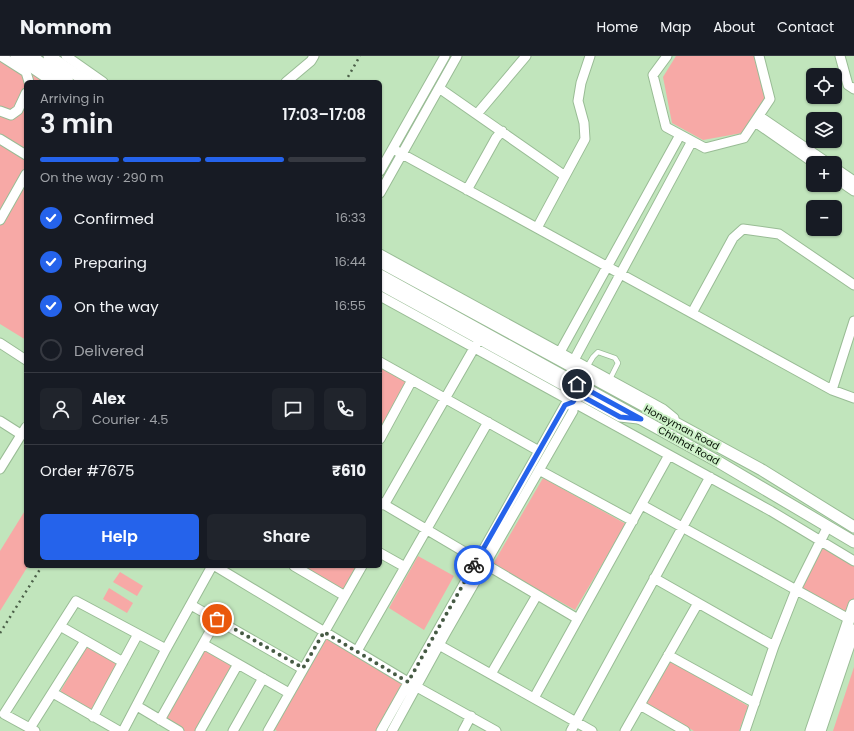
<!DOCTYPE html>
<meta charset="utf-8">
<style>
body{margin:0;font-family:Poppins,sans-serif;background:#20242c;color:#f1f3f6;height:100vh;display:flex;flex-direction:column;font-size:15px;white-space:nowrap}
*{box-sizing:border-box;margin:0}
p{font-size:13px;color:#9ea1a6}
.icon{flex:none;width:22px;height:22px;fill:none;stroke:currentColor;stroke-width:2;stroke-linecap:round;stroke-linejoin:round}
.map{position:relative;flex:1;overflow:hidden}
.panel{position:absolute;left:24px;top:24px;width:358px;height:488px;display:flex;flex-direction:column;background:#171b24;border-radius:6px;box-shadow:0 1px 3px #0004}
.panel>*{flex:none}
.controls{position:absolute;left:806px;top:12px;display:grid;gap:8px}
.controls a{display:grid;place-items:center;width:36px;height:36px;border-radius:6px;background:#171b24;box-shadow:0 1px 3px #0004;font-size:20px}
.pin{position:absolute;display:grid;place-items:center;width:34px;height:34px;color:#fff;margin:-17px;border:2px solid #fff;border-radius:50%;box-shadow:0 1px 4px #0007}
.courier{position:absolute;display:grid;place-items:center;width:40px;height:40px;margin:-20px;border:3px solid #2563eb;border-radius:50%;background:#fff;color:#222;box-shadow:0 1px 5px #0007}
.head em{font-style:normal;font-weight:600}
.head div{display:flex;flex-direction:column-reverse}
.head{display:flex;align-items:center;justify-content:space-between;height:68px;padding:0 16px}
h1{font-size:26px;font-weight:600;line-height:30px}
.bar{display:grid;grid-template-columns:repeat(4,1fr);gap:6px 4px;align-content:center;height:48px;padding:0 16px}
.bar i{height:5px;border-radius:3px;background:#363941}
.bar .selected{background:#2563eb}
.bar p{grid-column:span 4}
.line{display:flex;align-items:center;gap:10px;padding:0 16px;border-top:1px solid #363941}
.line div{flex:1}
.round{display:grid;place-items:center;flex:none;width:42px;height:42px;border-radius:6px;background:#20242c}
ol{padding:0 16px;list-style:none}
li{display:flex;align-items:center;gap:12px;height:44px}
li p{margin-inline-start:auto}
li .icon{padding:4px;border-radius:50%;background:#2563eb;color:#fff;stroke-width:4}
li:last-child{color:#9ea1a6}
li i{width:22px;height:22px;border:2px solid #363941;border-radius:50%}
.button{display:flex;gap:8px;margin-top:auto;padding:8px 16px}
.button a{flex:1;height:46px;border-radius:6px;background:#2563eb;color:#fff;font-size:16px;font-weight:600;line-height:46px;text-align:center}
.button a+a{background:#20242c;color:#f1f3f6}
header{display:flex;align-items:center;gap:24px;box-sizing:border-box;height:56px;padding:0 20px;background:#171b24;border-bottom:1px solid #363941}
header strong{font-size:19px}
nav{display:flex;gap:22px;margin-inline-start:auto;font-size:14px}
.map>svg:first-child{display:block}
.green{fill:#f7a9a6}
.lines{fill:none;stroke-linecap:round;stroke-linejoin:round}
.service-casing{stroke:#99bc95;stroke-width:6}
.minor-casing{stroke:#99bc95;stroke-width:11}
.tertiary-casing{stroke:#99bc95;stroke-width:13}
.service{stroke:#fff;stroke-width:4.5}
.minor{stroke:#fff;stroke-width:9}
.tertiary{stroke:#fff;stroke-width:11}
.rail{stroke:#4c6049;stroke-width:2.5;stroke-dasharray:2 4;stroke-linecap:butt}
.done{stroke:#465a44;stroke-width:4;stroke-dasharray:0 7.2}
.route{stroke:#2563eb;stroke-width:5}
.labels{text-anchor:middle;stroke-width:4;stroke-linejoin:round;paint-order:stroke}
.street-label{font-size:10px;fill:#040f03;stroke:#cef2c9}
</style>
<header>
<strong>Nomnom</strong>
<nav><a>Home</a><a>Map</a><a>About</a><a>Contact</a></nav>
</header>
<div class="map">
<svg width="854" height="675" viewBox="0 0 854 675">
<rect width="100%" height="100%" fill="#c1e5bc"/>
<!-- green -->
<path class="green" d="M0,0h8l38,26h-20v258l-26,-16z
M676,0h78l12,42 -24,35 -39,7 -31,-17 -9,-46z
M380,310l29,15 -29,52z
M543,422l83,46 -51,86 -82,-46z
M26,453v57h2l-28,45v-60z
M823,489l31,19v34l-6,16 -48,-26z
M418,500l36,20 -30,54 -35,-22z
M301,510h59l-16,26z
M120,516l23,14 -6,10 -24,-14z
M109,532l24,15 -6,10 -24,-14z
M327,582l77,46 -27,47h-100l-3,-2z
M87,590l31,19 -27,45 -31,-18z
M205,591l31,17 -39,67h-13l-21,-12z
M671,605l77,45 -9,25h-45l-48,-28z
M854,611v64h-21z"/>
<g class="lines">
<defs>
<path id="service" d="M587,311l6,-10 5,-5 17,6 3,5 -8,16"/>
<path id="minor" d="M1,0l25,16 3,10
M66,0l37,26
M667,0l-14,19 13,52 39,21 39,-10 26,-39 -11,-43
M840,0l8,29 6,4
M286,26l25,-21 3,-5
M439,32l126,88
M0,55l11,4 7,-5 8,-17
M477,58l49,-58
M759,60l69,47
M755,66l59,41
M0,83l26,16
M393,93l439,241 22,8
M835,112l19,13
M380,115l65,-115
M835,122l19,13
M467,134l29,-52 6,-7
M380,137l77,-137
M0,164l26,-46
M537,172l48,-89 -1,-16 -6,-22 3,-18 9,-27
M380,198l283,155 11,9
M380,229l240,132 18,2
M380,240l391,215 83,50
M692,257l41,-75 10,-9 36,5 75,51
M0,287l26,17
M560,296l120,-217
M574,304l118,-219
M380,306l159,89
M832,334l22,-69
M0,365l22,14
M380,383l32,-59
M0,413l26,-42
M539,414l94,51
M380,446l198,117
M384,449l93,-162
M642,449l207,114
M380,497l25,14
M215,510l193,116 88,49
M294,510l51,30
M654,522l120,68
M191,549l112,64
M60,570l63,36
M203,588l86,49
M439,589l153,86
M357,595l131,-229
M668,599l87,48
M491,618l46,-79
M53,637l66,38
M534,642l135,-243
M640,649l45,26
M137,650l42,25
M93,661l45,-83
M160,664l57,-101
M30,672l55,-87
M35,675l-31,-17 72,-113 90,48
M123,675l43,-82 46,-83
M200,675l38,-67
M233,675l30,-53
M268,675l94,-165
M381,675l184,-326 8,-3
M392,675l53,-97 128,-223v-9l5,-8
M463,675l8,-15
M571,675l139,-254
M625,675l73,-128
M745,675l29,-85 22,-56 32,-64"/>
<path id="tertiary" d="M16,0l38,26
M31,0l37,26
M49,0l38,26
M380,206l382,208 92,57
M380,219l337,186 137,81
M811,675l43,-126
M820,675l34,-101"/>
</defs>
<!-- service casing -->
<use href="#service" class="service-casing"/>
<!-- minor casing -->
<use href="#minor" class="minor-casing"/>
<!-- tertiary casing -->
<use href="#tertiary" class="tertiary-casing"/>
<!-- service -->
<use href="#service" class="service"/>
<!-- minor -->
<use href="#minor" class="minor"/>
<!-- tertiary -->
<use href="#tertiary" class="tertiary"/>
<!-- rail -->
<path class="rail" d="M345,26l15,-26
M0,577l42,-67"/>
</g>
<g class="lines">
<!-- done -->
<path class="done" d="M217,563l86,49 21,-36 84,50 66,-117"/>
<!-- route -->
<path class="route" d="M474,509l91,-160 8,-3 5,-8 42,23 21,2 -64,-35"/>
</g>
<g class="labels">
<!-- street labels -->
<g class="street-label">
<text transform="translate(682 371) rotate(28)" y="4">Honeyman Road</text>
<text transform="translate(689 389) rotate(29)" y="4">Chinhat Road</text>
</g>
</g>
</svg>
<div class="controls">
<a><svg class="icon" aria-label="locate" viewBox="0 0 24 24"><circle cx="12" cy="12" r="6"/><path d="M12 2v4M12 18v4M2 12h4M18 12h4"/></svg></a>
<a><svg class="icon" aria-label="layers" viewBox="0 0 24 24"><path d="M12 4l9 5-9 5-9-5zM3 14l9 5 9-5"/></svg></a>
<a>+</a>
<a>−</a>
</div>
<div class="pin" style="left:217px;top:563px;background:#ea580c"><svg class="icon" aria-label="bag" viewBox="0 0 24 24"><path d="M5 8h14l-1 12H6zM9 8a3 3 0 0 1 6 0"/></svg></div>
<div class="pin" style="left:577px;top:328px;background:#1f2937"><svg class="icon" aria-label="home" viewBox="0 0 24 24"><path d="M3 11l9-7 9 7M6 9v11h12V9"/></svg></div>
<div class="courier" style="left:474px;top:509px"><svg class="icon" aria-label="bike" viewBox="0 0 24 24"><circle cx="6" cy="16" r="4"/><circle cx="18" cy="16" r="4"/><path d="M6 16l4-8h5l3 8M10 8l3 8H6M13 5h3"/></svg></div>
<section class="panel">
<div class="head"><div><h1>3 min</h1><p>Arriving in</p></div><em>17:03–17:08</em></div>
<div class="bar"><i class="selected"></i><i class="selected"></i><i class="selected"></i><i></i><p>On the way · 290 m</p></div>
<ol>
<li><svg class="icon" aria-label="check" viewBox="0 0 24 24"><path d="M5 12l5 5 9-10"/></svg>Confirmed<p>16:33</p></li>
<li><svg class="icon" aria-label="check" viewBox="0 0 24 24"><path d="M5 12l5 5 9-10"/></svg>Preparing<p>16:44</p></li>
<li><svg class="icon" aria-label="check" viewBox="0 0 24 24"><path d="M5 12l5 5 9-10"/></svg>On the way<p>16:55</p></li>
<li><i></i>Delivered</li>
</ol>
<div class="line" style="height:72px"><a class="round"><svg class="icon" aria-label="person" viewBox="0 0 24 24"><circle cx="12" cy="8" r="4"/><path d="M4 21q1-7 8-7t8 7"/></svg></a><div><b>Alex</b><p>Courier · 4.5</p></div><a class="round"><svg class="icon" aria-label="chat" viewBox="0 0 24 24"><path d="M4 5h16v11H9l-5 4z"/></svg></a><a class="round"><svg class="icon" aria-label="phone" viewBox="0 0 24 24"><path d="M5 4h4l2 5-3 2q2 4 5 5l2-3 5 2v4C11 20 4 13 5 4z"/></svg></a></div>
<div class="line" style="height:52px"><div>Order #7675</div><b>₹610</b></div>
<div class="button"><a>Help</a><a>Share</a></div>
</section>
</div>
